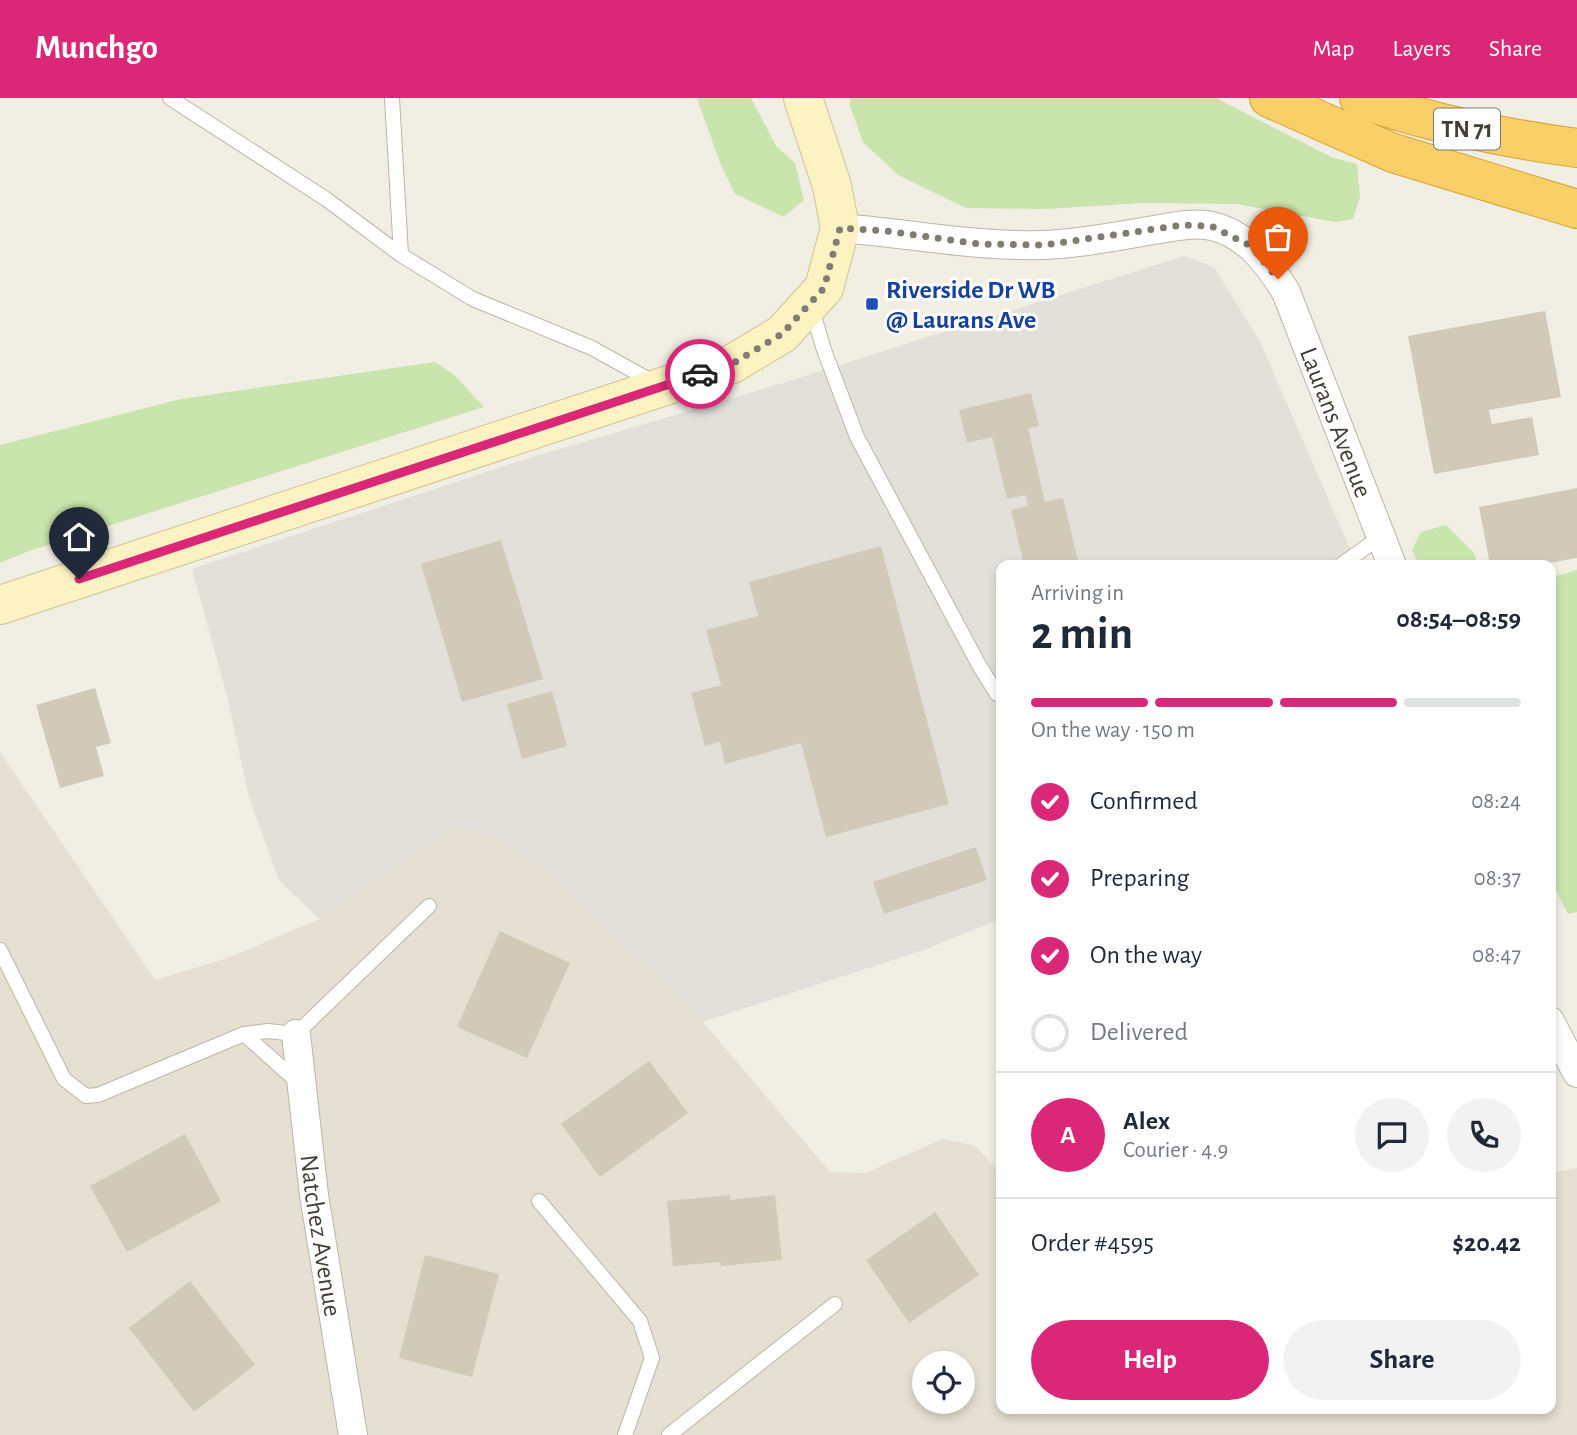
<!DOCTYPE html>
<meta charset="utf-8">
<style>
body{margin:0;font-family:"Alegreya Sans",sans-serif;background:#f2f2f3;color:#1f2937;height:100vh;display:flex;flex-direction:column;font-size:26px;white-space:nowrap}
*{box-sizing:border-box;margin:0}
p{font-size:23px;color:#747a83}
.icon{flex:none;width:38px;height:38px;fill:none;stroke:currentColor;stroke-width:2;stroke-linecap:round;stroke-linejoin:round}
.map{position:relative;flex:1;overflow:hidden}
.sheet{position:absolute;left:996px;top:462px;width:560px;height:854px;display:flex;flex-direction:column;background:#fff;border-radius:14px;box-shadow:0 4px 10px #0003}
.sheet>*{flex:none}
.fabs{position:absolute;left:912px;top:1253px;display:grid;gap:14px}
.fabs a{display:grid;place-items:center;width:63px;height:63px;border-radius:50%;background:#fff;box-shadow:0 4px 10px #0003;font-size:35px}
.pin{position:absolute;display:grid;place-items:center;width:60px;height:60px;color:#fff;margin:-72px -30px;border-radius:50% 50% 50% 0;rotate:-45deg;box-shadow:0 0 7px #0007}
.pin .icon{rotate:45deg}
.courier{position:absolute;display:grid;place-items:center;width:70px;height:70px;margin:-35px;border:5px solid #db2777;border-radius:50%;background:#fff;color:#222;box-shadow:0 2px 9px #0007}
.summary em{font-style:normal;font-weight:700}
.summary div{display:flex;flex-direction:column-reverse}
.summary{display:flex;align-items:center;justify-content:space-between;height:119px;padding:0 35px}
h1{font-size:46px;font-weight:700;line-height:52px}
.bar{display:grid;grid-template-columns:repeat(4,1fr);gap:10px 7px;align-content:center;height:84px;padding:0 35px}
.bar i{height:9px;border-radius:5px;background:#e0e1e3}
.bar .active{background:#db2777}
.bar p{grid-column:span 4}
.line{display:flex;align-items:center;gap:18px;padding:0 35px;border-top:2px solid #e0e1e3}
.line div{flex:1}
.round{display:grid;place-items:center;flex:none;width:74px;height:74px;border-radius:37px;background:#f2f2f3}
ol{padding:0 35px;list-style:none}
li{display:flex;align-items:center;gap:21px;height:77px}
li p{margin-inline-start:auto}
li .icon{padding:7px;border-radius:50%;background:#db2777;color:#fff;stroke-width:4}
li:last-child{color:#747a83}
li i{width:38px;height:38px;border:4px solid #e0e1e3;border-radius:50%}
.primary-button{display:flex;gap:14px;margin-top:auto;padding:14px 35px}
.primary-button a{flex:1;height:80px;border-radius:42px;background:#db2777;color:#fff;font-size:28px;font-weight:700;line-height:80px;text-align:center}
.primary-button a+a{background:#f2f2f3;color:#1f2937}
header{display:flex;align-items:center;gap:42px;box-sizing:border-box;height:98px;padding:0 35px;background:#db2777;color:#fff}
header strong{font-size:33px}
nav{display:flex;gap:38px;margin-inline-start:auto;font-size:24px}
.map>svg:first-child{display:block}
.residential{fill:#e5e0d2;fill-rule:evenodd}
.industrial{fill:#e3dfd9}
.green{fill:#c9e5ad}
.building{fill:#d2cab9}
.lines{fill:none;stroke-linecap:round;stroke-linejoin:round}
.lane-casing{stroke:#bcb6a7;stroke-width:16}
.street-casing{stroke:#bcb6a7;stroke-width:30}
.secondary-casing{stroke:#d0c395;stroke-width:40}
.highway-casing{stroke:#d7a538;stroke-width:40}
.lane{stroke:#fff;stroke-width:14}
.street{stroke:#fff;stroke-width:28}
.secondary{stroke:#fcf2c2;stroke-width:38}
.highway{stroke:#f9d067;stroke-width:38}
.done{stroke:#807c72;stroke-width:7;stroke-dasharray:0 12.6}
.route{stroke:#db2777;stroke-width:9}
.transit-dot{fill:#1a4fb4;stroke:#fff;stroke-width:2.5}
.labels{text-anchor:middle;stroke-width:6;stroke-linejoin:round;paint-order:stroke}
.shield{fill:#fff;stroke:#7b7871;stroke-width:2}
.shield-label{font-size:24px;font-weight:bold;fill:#433e34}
.transit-label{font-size:26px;font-weight:bold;fill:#164399;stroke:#fff;text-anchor:start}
.street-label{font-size:26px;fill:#433e34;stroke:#fff}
</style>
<header>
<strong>Munchgo</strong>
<nav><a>Map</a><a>Layers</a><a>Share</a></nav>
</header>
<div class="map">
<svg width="1577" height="1337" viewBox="0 0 1577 1337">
<rect width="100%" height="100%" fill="#f1eee4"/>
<!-- residential -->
<path class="residential" d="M0,654l155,228 73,-22 91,-39 139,-92 31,7 69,46 145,142 127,150 35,1 78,-34 33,7 25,29v234h549l1,-236 26,-5v267h-1577zM924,1265h38v39h-38z"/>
<!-- industrial -->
<path class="industrial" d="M1184,158l30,11 46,75 97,223h-356v353l-72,30 -226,74 -145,-142 -69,-46 -31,-7 -139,92 -40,-39 -30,-83 -21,-98 -36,-130 324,-107 264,-78z"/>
<!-- green -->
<path class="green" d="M697,0h54l25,48 19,17 9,37 -20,17 -49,-23 -15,-31z
M850,0h366l115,59 26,7 3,33 -7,22 -18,3 -99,-18 -94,-1 -95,6 -81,-1 -68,-33 -35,-33 -13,-36z
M435,264l18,12 31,33 -455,144 -29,12v-118l181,-46z
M1446,427l28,28 4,12h-59l-7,-15 9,-18z
M1577,472v342l-9,2 -17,-33 -1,-303z"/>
<!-- building -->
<path class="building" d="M1545,213l16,86 -72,13 3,14 40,-7 7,38 -105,19 -26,-138z
M1031,295l8,33 -11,2 17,74 18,-4 16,67h-55l-13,-55 17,-4 -2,-11 -19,4 -15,-62 -25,6 -8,-33z
M1577,390v70l-39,7h-48l-11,-58z
M501,442l42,139 -81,23 -41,-138z
M881,448l68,258 -123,33 -25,-94 -76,21 -5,-22 -15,4 -14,-53 30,-8 -15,-55 52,-14 -9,-34z
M95,590l16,55 -15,4 8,29 -44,12 -24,-83z
M552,593l15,55 -45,13 -15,-55z
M976,749l11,33 -103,34 -11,-32z
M500,833l70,32 -43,95 -70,-31z
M649,963l39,52 -88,64 -39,-53z
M185,1036l36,67 -94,51 -37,-66z
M730,1097v5l45,-5 7,65 -61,6 -1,-4 -47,4 -6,-65z
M935,1114l44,63 -70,48 -43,-63z
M425,1157l74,19 -27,103 -73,-19z
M190,1183l65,84 -61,47 -65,-84z"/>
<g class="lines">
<defs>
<path id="lane" d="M170,0l156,101 75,56 72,44 119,49 63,35
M392,0l9,157
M811,208l13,44 33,87 122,228 18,29 4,1
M1341,467l39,-28
M0,852l64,129 22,17 12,-1 146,-61 24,-3 28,3 133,-128
M244,936l56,50
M539,1103l101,120 12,37 -27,77
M669,1337l166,-131"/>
<g id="street">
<path id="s1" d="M840,130c67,5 134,19 202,17 37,-1 75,-9 112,-15 18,-3 40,-8 58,-4 36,9 56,37 74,66l106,273"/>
<path d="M1550,923l27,52"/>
<path id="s2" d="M296,936l18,161 39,240"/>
</g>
<path id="secondary" d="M0,507l732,-241 50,-30 42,-46 16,-60 -8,-42 -29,-88"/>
<path id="highway" d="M1269,0l124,55 184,56
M1359,0c71,26 144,40 218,50"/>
</defs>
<!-- lane casing -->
<use href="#lane" class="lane-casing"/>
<!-- street casing -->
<use href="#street" class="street-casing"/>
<!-- secondary casing -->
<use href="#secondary" class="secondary-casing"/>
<!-- highway casing -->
<use href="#highway" class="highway-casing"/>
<!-- lane -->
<use href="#lane" class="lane"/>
<!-- street -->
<use href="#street" class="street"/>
<!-- secondary -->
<use href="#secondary" class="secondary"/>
<!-- highway -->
<use href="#highway" class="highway"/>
</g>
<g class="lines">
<!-- done -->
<path class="done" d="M700,276l32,-10 50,-30 42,-46 16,-60 47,3 92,13 65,1 139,-20 28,1 40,20 27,33"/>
<!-- route -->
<path class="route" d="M79,481l621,-205"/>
</g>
<!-- markers -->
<rect class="transit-dot" x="865" y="199" width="14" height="14" rx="3.5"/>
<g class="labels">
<!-- shield labels -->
<rect class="shield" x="1434" y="10.5" width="66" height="41" rx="5"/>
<g class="shield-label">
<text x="1467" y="39">TN 71</text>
</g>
<!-- transit labels -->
<g class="transit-label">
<text x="886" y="200">Riverside Dr WB<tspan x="886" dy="30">@ Laurans Ave</tspan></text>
</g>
<!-- street labels -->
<g class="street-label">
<text dy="9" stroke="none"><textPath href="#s1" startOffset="616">Laurans Avenue</textPath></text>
<text dy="9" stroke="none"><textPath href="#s2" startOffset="203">Natchez Avenue</textPath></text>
</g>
</g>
</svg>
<div class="fabs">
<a><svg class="icon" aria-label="locate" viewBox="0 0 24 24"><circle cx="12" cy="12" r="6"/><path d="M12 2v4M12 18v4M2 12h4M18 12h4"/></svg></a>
</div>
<div class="pin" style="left:1278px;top:181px;background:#ea580c"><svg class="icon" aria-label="bag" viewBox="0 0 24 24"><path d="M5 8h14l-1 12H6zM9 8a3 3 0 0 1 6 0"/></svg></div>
<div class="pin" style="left:79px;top:481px;background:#1f2937"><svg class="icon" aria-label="home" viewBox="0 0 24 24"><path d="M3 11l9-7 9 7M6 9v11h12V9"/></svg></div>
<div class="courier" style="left:700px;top:276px"><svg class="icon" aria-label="car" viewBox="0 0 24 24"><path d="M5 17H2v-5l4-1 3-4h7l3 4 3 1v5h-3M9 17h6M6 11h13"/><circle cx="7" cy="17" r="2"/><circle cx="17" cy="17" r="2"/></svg></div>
<section class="sheet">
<div class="summary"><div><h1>2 min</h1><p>Arriving in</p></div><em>08:54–08:59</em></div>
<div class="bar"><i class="active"></i><i class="active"></i><i class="active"></i><i></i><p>On the way · 150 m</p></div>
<ol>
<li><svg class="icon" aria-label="check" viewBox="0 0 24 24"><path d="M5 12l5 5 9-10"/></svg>Confirmed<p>08:24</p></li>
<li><svg class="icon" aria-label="check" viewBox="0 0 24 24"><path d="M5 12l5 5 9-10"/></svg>Preparing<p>08:37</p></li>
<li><svg class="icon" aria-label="check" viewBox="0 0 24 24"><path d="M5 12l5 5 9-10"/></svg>On the way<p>08:47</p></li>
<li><i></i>Delivered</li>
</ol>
<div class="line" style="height:126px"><b class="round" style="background:#db2777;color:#fff">A</b><div><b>Alex</b><p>Courier · 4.9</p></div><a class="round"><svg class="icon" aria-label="chat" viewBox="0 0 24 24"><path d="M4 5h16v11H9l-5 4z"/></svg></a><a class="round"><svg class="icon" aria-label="phone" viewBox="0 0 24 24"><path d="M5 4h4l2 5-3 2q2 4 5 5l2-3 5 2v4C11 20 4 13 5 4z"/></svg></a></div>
<div class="line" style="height:91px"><div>Order #4595</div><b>$20.42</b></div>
<div class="primary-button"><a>Help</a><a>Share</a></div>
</section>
</div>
